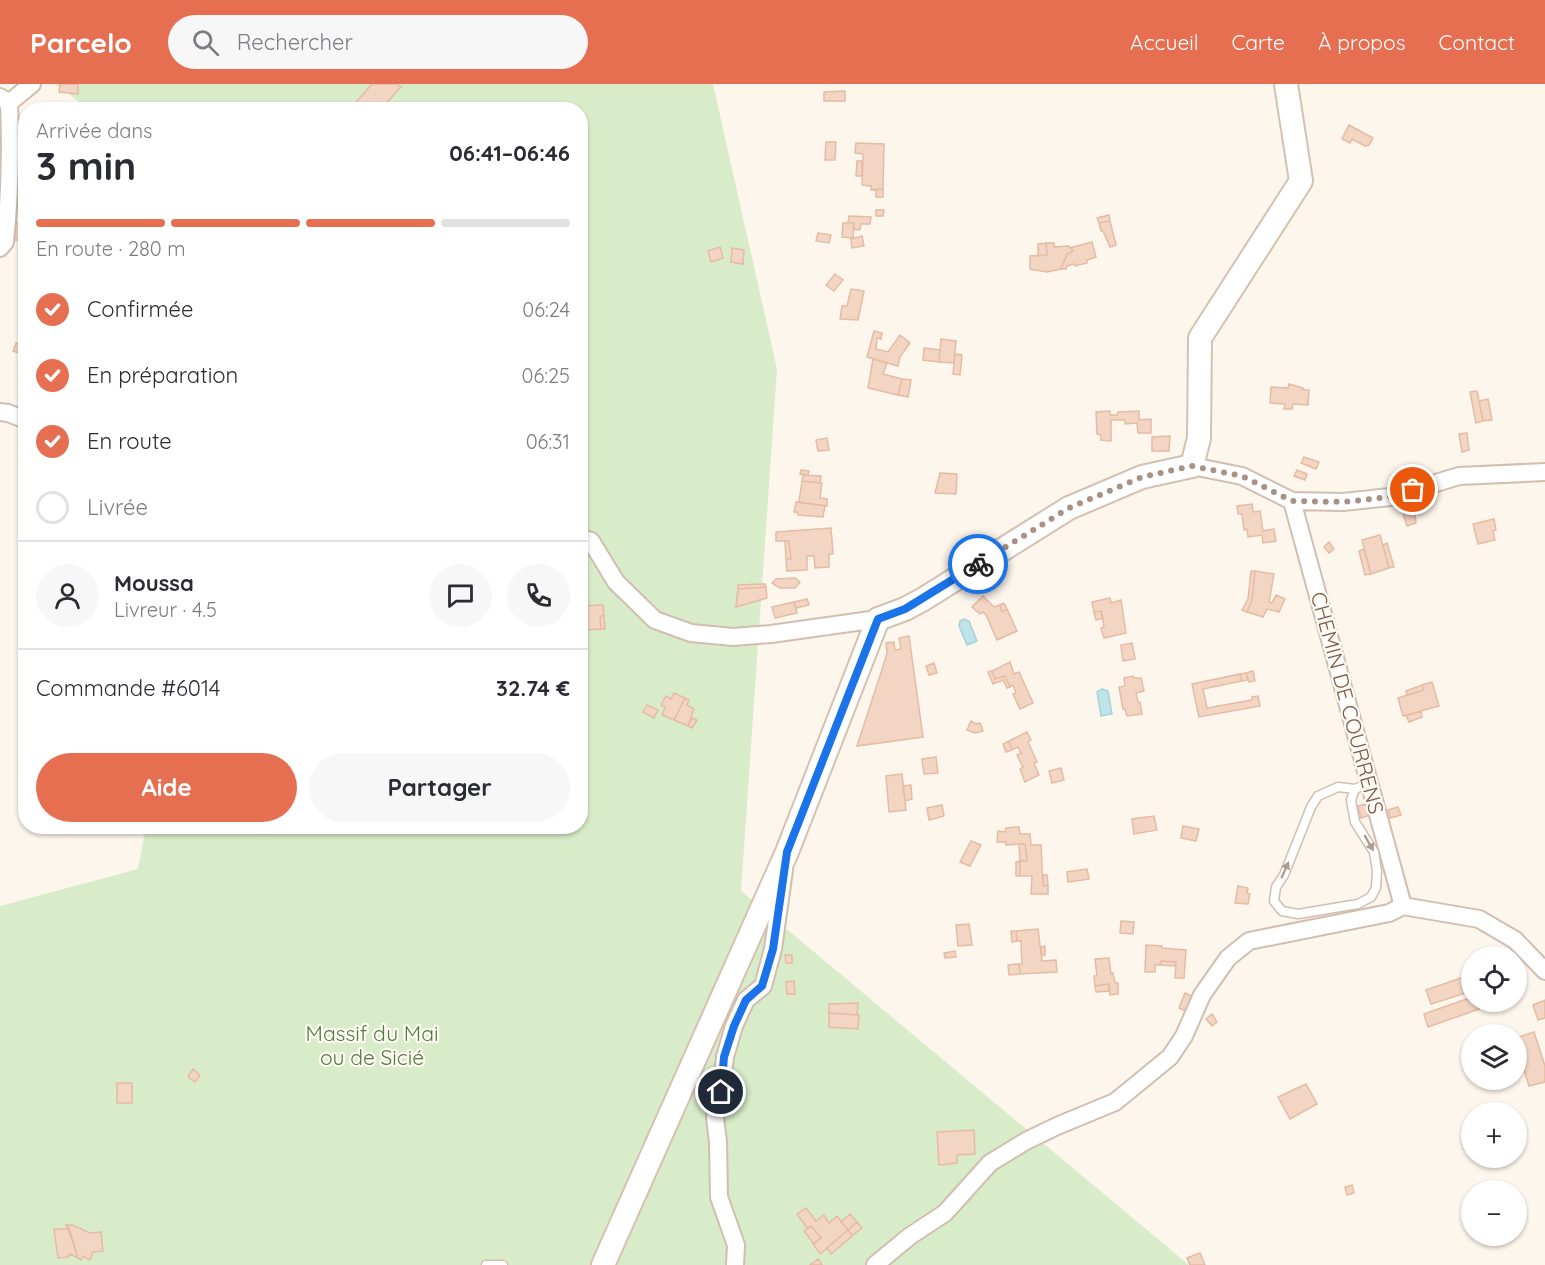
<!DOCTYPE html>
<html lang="fr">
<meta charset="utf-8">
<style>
body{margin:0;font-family:Quicksand,sans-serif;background:#f7f7f7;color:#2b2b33;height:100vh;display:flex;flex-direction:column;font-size:22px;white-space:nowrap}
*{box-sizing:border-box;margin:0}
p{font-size:20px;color:#7c7c81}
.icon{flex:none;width:33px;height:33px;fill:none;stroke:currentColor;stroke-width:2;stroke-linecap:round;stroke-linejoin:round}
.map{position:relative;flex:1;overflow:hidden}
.drawer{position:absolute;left:18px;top:18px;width:570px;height:732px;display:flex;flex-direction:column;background:#fff;border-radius:24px;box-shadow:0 2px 4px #0004}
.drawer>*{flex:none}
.tools{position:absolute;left:1461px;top:862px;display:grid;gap:12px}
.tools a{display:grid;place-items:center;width:66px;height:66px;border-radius:50%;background:#fff;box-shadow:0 2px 4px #0004;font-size:30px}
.pin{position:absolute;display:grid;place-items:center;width:51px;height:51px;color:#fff;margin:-26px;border:3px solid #fff;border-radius:50%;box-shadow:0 2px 6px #0007}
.courier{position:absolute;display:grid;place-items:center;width:60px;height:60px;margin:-30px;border:4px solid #1a73e8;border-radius:50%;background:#fff;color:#222;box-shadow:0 2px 8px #0007}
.summary em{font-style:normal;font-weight:700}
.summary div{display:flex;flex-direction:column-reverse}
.summary{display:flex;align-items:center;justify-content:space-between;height:102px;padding:0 18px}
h1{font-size:39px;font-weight:700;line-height:45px}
.bar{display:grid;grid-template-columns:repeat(4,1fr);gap:9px 6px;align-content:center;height:72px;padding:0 18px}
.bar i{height:8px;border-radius:4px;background:#e1e1e2}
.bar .current{background:#e76f51}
.bar p{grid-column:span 4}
.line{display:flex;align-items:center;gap:15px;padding:0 18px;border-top:2px solid #e1e1e2}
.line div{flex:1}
.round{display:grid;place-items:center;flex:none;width:63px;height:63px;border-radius:32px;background:#f7f7f7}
ol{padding:0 18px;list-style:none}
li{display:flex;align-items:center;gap:18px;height:66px}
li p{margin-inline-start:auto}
li .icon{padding:6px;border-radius:50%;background:#e76f51;color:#fff;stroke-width:4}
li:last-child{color:#7c7c81}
li i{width:33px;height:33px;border:3px solid #e1e1e2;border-radius:50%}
.cta{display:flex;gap:12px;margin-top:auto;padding:12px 18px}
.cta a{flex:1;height:69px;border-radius:36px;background:#e76f51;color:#fff;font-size:24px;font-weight:700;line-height:69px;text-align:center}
.cta a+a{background:#f7f7f7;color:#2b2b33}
header{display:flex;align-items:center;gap:36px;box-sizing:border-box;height:84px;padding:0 30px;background:#e76f51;color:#fff}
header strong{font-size:28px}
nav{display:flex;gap:33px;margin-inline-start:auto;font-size:21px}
.search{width:420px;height:54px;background:#f7f7f7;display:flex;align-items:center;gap:15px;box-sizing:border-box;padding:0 21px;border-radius:33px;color:#7c7c81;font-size:22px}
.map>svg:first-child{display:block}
.green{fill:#d8ecc9}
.water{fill:#bfe3e8;stroke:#a5d3da;stroke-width:1.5}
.building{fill:#f3d5c3;stroke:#e6bba3;stroke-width:1.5}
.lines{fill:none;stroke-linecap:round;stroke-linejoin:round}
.lane-casing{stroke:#d1beb0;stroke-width:11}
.street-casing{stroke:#d1beb0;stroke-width:20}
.secondary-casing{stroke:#d6c0b0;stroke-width:26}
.lane{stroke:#fff;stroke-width:8}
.street{stroke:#fff;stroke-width:16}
.secondary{stroke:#fff;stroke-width:22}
.oneway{fill:#af9d94}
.done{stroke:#a89285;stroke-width:6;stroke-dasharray:0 10.8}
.route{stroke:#1a73e8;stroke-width:8}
.labels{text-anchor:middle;stroke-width:4.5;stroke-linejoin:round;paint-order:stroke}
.street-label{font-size:21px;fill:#7a5c4d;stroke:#fffaf3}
.park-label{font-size:21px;fill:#537a41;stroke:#fffaf3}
</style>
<header>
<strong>Parcelo</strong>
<div class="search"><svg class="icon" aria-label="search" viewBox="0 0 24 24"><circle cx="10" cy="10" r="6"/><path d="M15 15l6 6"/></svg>Rechercher</div>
<nav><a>Accueil</a><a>Carte</a><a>À propos</a><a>Contact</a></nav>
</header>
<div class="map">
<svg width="1545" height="1181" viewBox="0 0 1545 1181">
<rect width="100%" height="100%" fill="#fdf6ec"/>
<!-- green -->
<path class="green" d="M55,0h658l64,285 -36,522 448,374h-1189v-359l138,-37 8,-42 434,-1v-716l-491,-1z"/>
<!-- water -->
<path class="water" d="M964,535l5,2 8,20 -10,4 -8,-19 1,-5z
M1102,605l6,2 4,23 -11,2 -4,-24z"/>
<!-- building -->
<path class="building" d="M60,0h18v10l-19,-2z
M372,0h25l4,3 -21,23h-31z
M845,7v10h-21v-9z
M1349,41l24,13 -4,7 -4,1 -13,-7 -2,4 -8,-4z
M826,58h10l-1,18h-10z
M856,59l28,1 -1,45 -12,1v-4l-9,-1 1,-31 -8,-1z
M857,77h5v15h-6z
M883,105v8h-7v-7z
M876,126h8l-1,6h-7z
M1109,131l1,6 -11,2 -2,-5z
M849,132l22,1 -1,7h-9l-1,6 -7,-1 1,-6h-6z
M1110,137l6,24 -6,2 -7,-16h-2l-2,-8z
M13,139h13v24l-2,-7h-12z
M843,139h11l-1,15 -11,-1z
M818,149l13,2 -2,8 -13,-2z
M862,152l2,10 -12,2 -1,-9z
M1092,158l4,15 -9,3v3l-12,3 -1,-2 -7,2 -1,3h-5l6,-15 6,-3 -3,-3z
M1046,159h8v4l15,-1 4,5 -6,3 -6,15 -14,3 -17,-3v-13l17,-1z
M1046,159l1,12 -9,1v-12z
M720,163l3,11 -12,4 -3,-11z
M732,164l12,2 -1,14 -12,-2z
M835,190l8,6 -9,11 -8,-6z
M851,205l13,2 -6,29 -18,-1 2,-13h5z
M874,247l8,2 -1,6 -4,-1 -1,11 12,3 12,-17 10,8 -10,14 -2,9 -31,-9z
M941,255l15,2 -2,22 -15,-1z
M16,259l6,2 -3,8 -6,-2z
M924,264l16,2 -1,12 -16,-2z
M955,270l7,1 -2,20 -7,-1z
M873,275l14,4 -4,11 19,5 -4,16 -30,-7z
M902,295l9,1 -3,17 -10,-2z
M1289,300l14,4v2h6l-1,15 -15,-1 -1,5h-8l1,-5 -15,-1 1,-16 17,1z
M1477,307l6,30 -7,2 -6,-31z
M1488,315l4,21 -9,1 -4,-20z
M1110,327v4h7l1,-3 21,-1v9l12,-1v14h-13l-1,-10 -12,1v-4h-14v21l-10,-1v-5l-4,-1 -1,-22z
M1467,349l2,17 -7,2 -3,-18z
M1170,352l-1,15h-17v-14z
M827,354l2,12 -11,1 -2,-11z
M1304,373l15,5 -3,7 -15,-6z
M801,386l8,1 -1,4 -8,-1z
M1297,386l10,4 -2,6 -11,-4z
M940,389l17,1 -1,20 -21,-1z
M803,391l18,1 -1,7 -18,-2z
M802,397l20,2 -2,15 7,1v7l-28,-4z
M796,418l29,4 -2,11 -25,-2 -1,-3h-3z
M1252,420l1,8 7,-1 3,20 11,-2 2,12 -13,2 -1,-8 -14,2 -1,-8 -3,1 -2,-16h-4l-1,-8z
M1414,424l2,15 -9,3 -5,-16z
M1494,435l2,11 -3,1 2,9 -17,4 -5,-20z
M831,444l2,26h-4v13l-14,1 -1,-12h-7v14l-20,1 -1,-12h5l-2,-18h-13v-9z
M1380,451l9,33 -18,6 -9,-34z
M785,457h4l2,18h-5z
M1329,458l5,7 -5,4 -5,-6z
M1387,459l7,24 -5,1 -6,-23z
M1364,465l7,25 -6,1 -6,-24z
M1251,487h4l-3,29 -5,12 -5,-2 6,-11z
M1255,487l19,3 -5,28 3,1 4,-8 9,4 -6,13 -12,-3 -4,8 -16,-5 5,-12z
M795,494l5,4 -5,6h-15l-8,-5 4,-4z
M986,496l3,9 -7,3 -3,-9z
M765,500l1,3 -28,2v-4z
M766,503l1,11 -31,9 2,-18z
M983,512l11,11 6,-2 2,7 5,-3 10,22 -20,9 -11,-25 -3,-3 -3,2 -8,-7z
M1110,514l1,5 10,-3 5,33 -22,5 -3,-10 3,-1 -3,-16 -7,1 -2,-10z
M807,515l2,6 -13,3 -2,-6z
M794,518l3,11 -22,5 -3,-11z
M1004,519l3,6 -5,3 -2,-7z
M603,521l1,11h-4l1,13 -17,1 -1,-13h-3v-11z
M1101,527l2,7 -7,2 -2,-8z
M600,532h4l1,13h-4z
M909,552l14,101 -66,9 30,-92 -1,-11 8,-1 1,8 6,-1 -2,-11z
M1132,559l3,16 -12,2 -2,-16z
M1010,578l4,12 5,-2 14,31 -13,6 -7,-15 3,-1 -3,-8 -3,2 -5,-11 -10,3 -3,-8z
M934,579l3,10 -8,2 -3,-9z
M992,587l3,8 10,-3 5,11 -3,1 -4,-8 -10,4 -5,-12z
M1253,587l2,10 -6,1 -3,-9z
M1246,589l2,7 -6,1 -2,-7z
M1240,590l2,7 -39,8 4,19 45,-8v-3l6,-1 2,10 -61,11 -7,-33z
M1133,592l1,2h7l3,13 -8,2 2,9h2l2,12 -15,2 -2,-7h-2l-4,-22 6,-1 -1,-8z
M1432,598l7,24 -36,10 -5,-18 26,-8 -2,-5z
M1422,601l2,5 -17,5 -1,-4z
M674,609l11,5 -11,22 -12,-5 3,-8 -4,-2 5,-9 5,3z
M685,614l4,2 -2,5 7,4 -6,17 -14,-6z
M647,621l11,5 -4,8 -11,-6z
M1421,627l1,6 -13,5 -3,-6z
M692,634l5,2 -5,8 -4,-2z
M971,637l5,3 4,-1 3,8 -8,2 -8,-3z
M1027,648l4,8 -3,2 9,20 -3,1 5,12 -14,7 -5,-13 3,-2 -6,-12 4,-2 -3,-6 -6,3 -3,-9z
M1009,657l3,9 -6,2 -3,-8z
M936,673l2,16 -14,1 -2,-15z
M1061,684l3,12 -12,3 -3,-12z
M902,690l4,36 -17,2 -3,-36z
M911,701l1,14 -7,2 -2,-15z
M1366,720l4,11 -9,3 -3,-12z
M942,721l2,11 -15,4 -2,-12z
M1398,723l3,8 -11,3 -2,-8z
M1154,732l3,14 -23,4 -2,-15z
M1183,742l16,3 -3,12 -15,-3z
M1019,743l1,7h10l1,11h10l2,41 5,-1v9h-17l1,-18h-12v-15h7l-2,-17 -19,1v-3h-9l1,-11 7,1 1,-4z
M971,757l10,4 -11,21 -10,-4z
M1019,760h6l2,17h-7z
M1020,777v15h-4v-14z
M1087,785l2,10 -21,3 -1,-10z
M1043,791h4l1,10 -5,1z
M1238,802l10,2 -1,5 3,1 -2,10 -13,-1z
M1121,837l13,1 -1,12 -13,-1z
M969,840l3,21 -14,1 -2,-21z
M1038,845l4,32 14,-1 1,12 -37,2 -1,-10h3l-1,-23h-4l-1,-10z
M1011,847h5l1,10 -5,1z
M1146,861l16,1v2l24,2 -2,28h-9l1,-16 -15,-1 -1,4h-5v7h-10z
M1045,862v9l-3,1 -1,-9z
M955,867l1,6 -11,1 -1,-5z
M785,871h7v8h-6z
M1109,874l2,16 2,-1 2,10h3v11l-8,1 -1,-11 -14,2 -1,-10h3l-2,-17z
M1161,877l15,1 -1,4 -15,-1z
M1019,880l1,10 -11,1 -1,-10z
M1467,892l5,15 -41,13 -5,-14z
M794,897l1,13h-8l-1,-12z
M1109,900v7l-13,1 -1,-6z
M1185,909l11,5 -7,15 -10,-5z
M1472,913v5h4l3,7 -51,18 -4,-13z
M1545,916v18l-7,2 -5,-15z
M858,919l-1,12 -28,-2v-9z
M829,929l30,2 -1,14 -29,-2z
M1212,930l5,8 -5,4 -6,-7z
M1534,948l11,34v16l-16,4 -13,-41v-7z
M193,985l7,6 -5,7 -7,-5z
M117,999h15v20h-15z
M1306,1000l11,20 -27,15 -12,-22z
M974,1046l1,24 -18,1v8l-18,2 -2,-33z
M1352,1101l2,8 -7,2 -2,-8z
M806,1124l10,13 8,-6 5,8 8,-7 11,14 -28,24 -7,-10 8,-6 -10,-12 -3,3 -11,-15z
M850,1130l7,8 -9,8 -7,-8z
M857,1138l5,6 -10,8 -4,-6z
M66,1141l3,3 9,30 -8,-4 -2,3 -10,1 -4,-29h13z
M67,1141h5l18,8 11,-1 2,19 -10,1 -3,8 -7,-4 -2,4 -3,-2z
M811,1142l10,12 -7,6 -10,-13z
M848,1146l4,6 -21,18 -4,-6z
M1200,1169l5,12h-15l-3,-7z
M818,1175l4,6h-12z"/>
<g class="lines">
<defs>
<path id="lane" d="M1355,705l-4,11 4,22 19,30 3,19 -1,17 -5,9 -13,7 -60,10 -16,-3 -8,-10 2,-14 8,-12 27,-68 7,-11 20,-9 17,2 14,-6
M486,1181h17"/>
<path id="street" d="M0,13l9,6c2,47 1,92 -4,139l-5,6
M9,19l23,-19
M0,328l8,1 18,7
M1192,382l50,10 50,25 51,1 47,-5 69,-21 86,-4
M1292,417l111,405
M580,454l11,3 25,41 39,38 36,13 42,4 38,-3 107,-15
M735,1181l1,-20 -17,-48 -1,-55 -3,-24 6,-26 4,-35 9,-31 12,-26 17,-14 10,-37 11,-79
M875,1181l35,-29 35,-23 45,-50 36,-22 31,-15 58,-24 55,-45 14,-21 18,-41 26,-37 21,-17 140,-28 14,-7 76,13 36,21 30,31"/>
<path id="secondary" d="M603,1181l184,-413 91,-233 27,-10 17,-9 147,-92 73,-31 50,-11 7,-28 1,-100 101,-157 -15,-97"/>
</defs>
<!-- lane casing -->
<use href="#lane" class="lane-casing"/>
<!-- street casing -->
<use href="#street" class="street-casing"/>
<!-- secondary casing -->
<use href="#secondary" class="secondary-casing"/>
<!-- lane -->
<use href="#lane" class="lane"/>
<!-- street -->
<use href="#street" class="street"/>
<!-- secondary -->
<use href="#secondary" class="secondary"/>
</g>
<!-- one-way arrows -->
<defs><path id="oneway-solid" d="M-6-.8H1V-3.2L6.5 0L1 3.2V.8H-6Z" transform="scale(1.5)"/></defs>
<g class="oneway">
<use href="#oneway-solid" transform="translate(1369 759) rotate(60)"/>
<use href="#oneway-solid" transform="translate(1285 786) rotate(-66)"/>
</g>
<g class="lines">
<!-- done -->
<path class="done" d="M978,480l91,-56 73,-31 50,-11 50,10 50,25 51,1 47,-5 23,-7"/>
<!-- route -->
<path class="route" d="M721,1008l3,-35 10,-31 12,-26 16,-14 11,-37 14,-97 91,-233 27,-10 73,-45"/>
</g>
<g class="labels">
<!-- street labels -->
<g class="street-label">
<text transform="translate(1347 619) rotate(75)" y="7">CHEMIN DE COURRENS</text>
</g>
<!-- park labels -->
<g class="park-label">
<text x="372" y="957">Massif du Mai<tspan x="372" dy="24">ou de Sicié</tspan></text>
</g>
</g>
</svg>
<div class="tools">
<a><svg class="icon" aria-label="locate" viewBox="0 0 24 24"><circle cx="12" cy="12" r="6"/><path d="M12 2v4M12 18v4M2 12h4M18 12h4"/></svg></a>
<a><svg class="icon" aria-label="layers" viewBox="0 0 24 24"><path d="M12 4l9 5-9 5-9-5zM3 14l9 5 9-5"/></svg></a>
<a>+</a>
<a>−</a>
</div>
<div class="pin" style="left:1413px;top:406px;background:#ea580c"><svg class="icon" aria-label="bag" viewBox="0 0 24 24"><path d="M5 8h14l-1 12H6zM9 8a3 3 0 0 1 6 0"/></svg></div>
<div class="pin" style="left:721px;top:1008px;background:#1f2937"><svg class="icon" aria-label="home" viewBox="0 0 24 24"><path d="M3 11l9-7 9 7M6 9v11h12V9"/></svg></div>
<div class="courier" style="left:978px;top:480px"><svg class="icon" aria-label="bike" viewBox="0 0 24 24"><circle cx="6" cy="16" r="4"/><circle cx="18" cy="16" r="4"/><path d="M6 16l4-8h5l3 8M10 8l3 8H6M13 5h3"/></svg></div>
<section class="drawer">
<div class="summary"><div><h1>3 min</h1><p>Arrivée dans</p></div><em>06:41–06:46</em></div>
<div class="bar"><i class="current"></i><i class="current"></i><i class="current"></i><i></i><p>En route · 280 m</p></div>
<ol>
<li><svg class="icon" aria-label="check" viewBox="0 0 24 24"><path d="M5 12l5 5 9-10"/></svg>Confirmée<p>06:24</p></li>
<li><svg class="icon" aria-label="check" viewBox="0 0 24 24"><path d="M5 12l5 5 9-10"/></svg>En préparation<p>06:25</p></li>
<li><svg class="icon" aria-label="check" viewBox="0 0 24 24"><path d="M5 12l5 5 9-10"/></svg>En route<p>06:31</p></li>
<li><i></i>Livrée</li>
</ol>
<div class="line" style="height:108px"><a class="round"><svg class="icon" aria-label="person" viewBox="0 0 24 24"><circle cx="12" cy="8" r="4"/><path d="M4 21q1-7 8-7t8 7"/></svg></a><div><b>Moussa</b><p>Livreur · 4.5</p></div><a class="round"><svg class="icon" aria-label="chat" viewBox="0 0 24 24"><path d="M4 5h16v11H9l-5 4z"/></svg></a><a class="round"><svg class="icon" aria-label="phone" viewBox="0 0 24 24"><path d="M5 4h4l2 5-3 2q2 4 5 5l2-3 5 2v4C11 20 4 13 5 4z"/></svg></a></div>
<div class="line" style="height:78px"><div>Commande #6014</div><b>32.74 €</b></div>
<div class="cta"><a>Aide</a><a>Partager</a></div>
</section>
</div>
